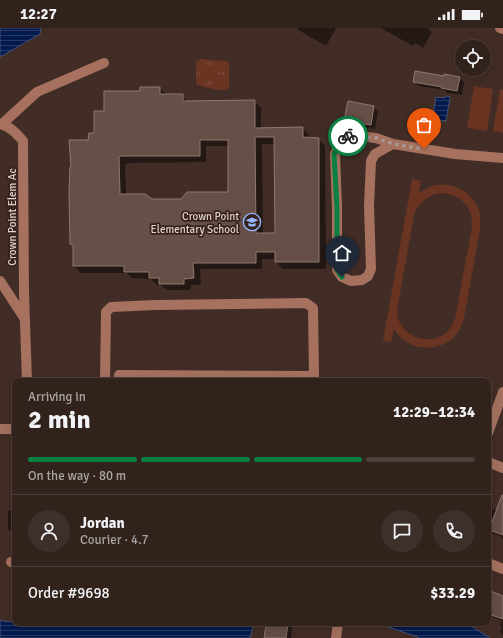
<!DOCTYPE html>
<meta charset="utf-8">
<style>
body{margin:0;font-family:Signika,sans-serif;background:#3d2f29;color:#f1f3f6;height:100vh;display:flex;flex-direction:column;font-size:15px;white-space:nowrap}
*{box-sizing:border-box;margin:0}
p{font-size:13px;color:#a8a4a3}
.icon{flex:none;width:22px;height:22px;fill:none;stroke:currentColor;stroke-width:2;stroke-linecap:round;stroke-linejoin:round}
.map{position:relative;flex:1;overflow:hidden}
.panel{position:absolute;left:12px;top:350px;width:479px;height:248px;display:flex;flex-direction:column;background:#32221c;border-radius:8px;box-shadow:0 4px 16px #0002,0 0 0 1px #4d3f3b}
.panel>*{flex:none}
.buttons{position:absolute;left:455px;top:12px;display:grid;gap:8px}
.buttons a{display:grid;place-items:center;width:36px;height:36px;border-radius:50%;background:#32221c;box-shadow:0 4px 16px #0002,0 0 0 1px #4d3f3b;font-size:20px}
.pin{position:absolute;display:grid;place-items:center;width:34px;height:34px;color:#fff;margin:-41px -17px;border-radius:50% 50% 50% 0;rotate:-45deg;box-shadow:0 0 4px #0007}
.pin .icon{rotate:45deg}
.courier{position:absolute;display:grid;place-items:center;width:40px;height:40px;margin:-20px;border:3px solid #0b8043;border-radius:50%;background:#fff;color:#222;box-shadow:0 1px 5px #0007}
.summary em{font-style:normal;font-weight:700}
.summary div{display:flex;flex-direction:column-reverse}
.summary{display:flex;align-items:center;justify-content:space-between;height:68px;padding:0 16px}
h1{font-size:26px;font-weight:700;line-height:30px}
.bar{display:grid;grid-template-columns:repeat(4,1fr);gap:6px 4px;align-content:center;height:48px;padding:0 16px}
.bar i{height:5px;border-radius:3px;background:#4d3f3b}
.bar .on{background:#0b8043}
.bar p{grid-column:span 4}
.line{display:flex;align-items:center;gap:10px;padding:0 16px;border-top:1px solid #4d3f3b}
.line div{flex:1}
.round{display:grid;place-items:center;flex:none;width:42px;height:42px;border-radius:21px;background:#3d2f29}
.status{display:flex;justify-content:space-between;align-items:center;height:28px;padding:0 20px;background:#32221c;direction:ltr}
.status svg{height:11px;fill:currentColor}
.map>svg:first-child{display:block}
.park{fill:url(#park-tufts)}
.garden{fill:#693422;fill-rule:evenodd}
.water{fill:url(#water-rules);stroke:#455175}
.shadow{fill:#0007;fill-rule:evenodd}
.building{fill:#654f47;stroke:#90786f;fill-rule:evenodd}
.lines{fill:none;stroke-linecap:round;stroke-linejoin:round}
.minor{stroke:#a6715f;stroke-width:10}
.done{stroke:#a89893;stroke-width:4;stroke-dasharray:0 7.2}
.route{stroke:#0b8043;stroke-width:5}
.labels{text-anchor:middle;stroke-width:3.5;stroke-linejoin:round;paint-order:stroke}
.poi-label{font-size:11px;fill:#dfd1cd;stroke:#37231c;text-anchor:end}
.street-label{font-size:11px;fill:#dfd1cd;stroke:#37231c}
</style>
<div class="status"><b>12:27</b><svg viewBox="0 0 49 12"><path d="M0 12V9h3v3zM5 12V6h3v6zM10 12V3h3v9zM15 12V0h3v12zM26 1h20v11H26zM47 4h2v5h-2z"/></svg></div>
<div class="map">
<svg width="503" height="610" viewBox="0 0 503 610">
<defs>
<pattern id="park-tufts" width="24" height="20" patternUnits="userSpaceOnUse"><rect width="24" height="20" fill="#693422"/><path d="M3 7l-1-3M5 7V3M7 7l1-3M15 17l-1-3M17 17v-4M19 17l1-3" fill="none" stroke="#7e5041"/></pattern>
<pattern id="water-rules" width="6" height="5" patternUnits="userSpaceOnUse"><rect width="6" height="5" fill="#031a4f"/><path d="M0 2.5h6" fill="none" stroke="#273a67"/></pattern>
</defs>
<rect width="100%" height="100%" fill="#422d26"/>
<!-- park -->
<path class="park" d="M201,31l24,2 3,1 1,1v24l-2,3h-10l-20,-5 -1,-3v-20z"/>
<!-- garden -->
<path class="garden" d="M474,58l19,3 -6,42 -20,-3z
M500,61l3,1v43l-10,-2z
M412,151l9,2 -2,12c5,-3 10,-7 17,-8 17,-3 35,7 42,22 3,7 2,15 2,22l-16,89c-2,7 -5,14 -10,19 -12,12 -33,14 -47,5 -6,-3 -9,-8 -13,-13l-3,13 -8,-1zM442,165c20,2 31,14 30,34l-17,92c-2,5 -4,9 -8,13 -14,13 -38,8 -47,-9 -3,-5 -3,-12 -2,-18l16,-90c5,-13 15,-21 28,-22z"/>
<!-- water -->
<path class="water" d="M0,0h41l-1,6 -40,23z
M446,68l4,1 -4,24 -14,-2 4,-22 9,1z
M0,592l2,1 13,1v1h239l-4,15h-250z
M379,595h65l4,1 18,-1 24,15h-71l-1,-1 -30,-10z"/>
<!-- shadow -->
<path class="shadow" d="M297,0h39l-10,18 -26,-15z
M381,0h46l5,4 -9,16 -8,-5 -2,3z
M459,50l5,4 -2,13 -15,-2 -2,-3 -26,-4 -5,-4z
M159,60l8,7h15l6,7 66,-1 7,7v21l41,-1 7,7v3l9,1 7,7 1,123h-43l-7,-7v-3h-14v10h-62l1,16h-10l-1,5h-23l-6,-5h-4l-6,-6 -19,-1 -5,-5h-46l-7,-7v-18l-3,-4 18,-103 6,-7 10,-22 36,-20zM262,116h13l1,90h-13zM206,118h23v47l-47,7h-31l-25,-5 -1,-31h2v-1l79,-1z
M373,79l5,4 -3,18 -25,-4 -4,-4z
M13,436h2v89l-1,-1v-18l-6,-5v-18h4z
M488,469l3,3 -2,5 1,2v1l13,5v26l-3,-3 -12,-4z
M11,559h4v27l-4,-4z
M488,562l5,3 10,4v38l-3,-3 2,-4 -2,-2 2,-5 -14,-6z
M265,595h26v3l1,1 -1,11h-28z"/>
<!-- building -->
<path class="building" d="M415,43l29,5v-2l16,3 -3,14 -16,-3 1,-1 -29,-5z
M140,59h20v7h23v7l72,-1v28l48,-1v10l16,1v124h-44v-10h-19v11h-63l1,15 -10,1v5h-25v-6h-10v-6h-25v-6h-51v-21l-3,-1 -1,-52 1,-25h1l-2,-27h19l1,-7h5v-22h10v-20h36zM255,109h19l1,96h-19zM200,112h28v52h-41l-6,7h-29l-7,-5h-25l-1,-37h1v-1h80z
M348,73l26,5 -3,19 -27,-4z
M502,467h1v40l-14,-5z
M488,562l15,6v23l-15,-5z
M266,595h22l-2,15h-22z"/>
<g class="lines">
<!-- minor -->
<path class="minor" d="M500,0l3,1
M0,96c10,2 17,10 23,17l1,153 3,87
M2,96l35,-32 67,-29
M393,116l-18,10 -4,7 -2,45 2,63 -3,7 -6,4 -11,1 -9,-4 -5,-7v-62l-2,-54 5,-12 9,-7 27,3 17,6 62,10 48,4
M0,253l25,38
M105,353l1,-69 5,-5 44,-2 151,-2 7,5 1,68 -195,-1v6
M0,401h15
M488,405l15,-41
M488,434l15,6
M11,534l4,1
M488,535l15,6
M336,610l2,-15"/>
</g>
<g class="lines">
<!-- done -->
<path class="done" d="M348,108l1,-1 27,3 17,6 31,5"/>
<!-- route -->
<path class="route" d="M342,249l-5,-7v-62l-3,-54 6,-12 8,-6"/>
</g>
<!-- icons -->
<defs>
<symbol id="school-ring" viewBox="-11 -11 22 22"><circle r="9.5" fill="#37231c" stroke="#92b7fd" stroke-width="1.5"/><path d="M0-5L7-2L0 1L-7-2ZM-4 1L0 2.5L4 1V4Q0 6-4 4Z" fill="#92b7fd"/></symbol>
</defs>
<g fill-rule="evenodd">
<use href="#school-ring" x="242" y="184" width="20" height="20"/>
</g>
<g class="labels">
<!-- poi labels -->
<g class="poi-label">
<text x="239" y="192">Crown Point<tspan x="239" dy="13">Elementary School</tspan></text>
</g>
<!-- street labels -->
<g class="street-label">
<text transform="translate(12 189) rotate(-90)" y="4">Crown Point Elem Ac</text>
</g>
</g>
</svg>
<div class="buttons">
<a><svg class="icon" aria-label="locate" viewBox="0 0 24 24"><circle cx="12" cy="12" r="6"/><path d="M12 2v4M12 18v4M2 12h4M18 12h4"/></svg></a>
</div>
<div class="pin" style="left:424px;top:121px;background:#ea580c"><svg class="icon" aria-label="bag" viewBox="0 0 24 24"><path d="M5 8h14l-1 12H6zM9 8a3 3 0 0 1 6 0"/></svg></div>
<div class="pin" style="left:342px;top:249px;background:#1f2937"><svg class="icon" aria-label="home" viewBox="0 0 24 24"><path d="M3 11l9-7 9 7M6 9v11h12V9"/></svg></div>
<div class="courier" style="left:348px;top:108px"><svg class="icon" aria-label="bike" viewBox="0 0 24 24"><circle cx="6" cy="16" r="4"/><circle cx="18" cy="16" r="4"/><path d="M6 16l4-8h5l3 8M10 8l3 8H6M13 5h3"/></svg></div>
<section class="panel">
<div class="summary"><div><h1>2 min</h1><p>Arriving in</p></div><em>12:29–12:34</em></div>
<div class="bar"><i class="on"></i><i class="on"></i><i class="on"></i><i></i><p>On the way · 80 m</p></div>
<div class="line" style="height:72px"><a class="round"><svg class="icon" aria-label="person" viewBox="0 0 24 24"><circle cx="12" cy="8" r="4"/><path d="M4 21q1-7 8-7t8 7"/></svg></a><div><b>Jordan</b><p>Courier · 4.7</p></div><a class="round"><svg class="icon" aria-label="chat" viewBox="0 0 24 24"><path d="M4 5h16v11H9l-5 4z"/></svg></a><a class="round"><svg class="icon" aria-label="phone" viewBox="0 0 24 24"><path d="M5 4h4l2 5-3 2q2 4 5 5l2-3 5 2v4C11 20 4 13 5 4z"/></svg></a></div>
<div class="line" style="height:52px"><div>Order #9698</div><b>$33.29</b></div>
</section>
</div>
